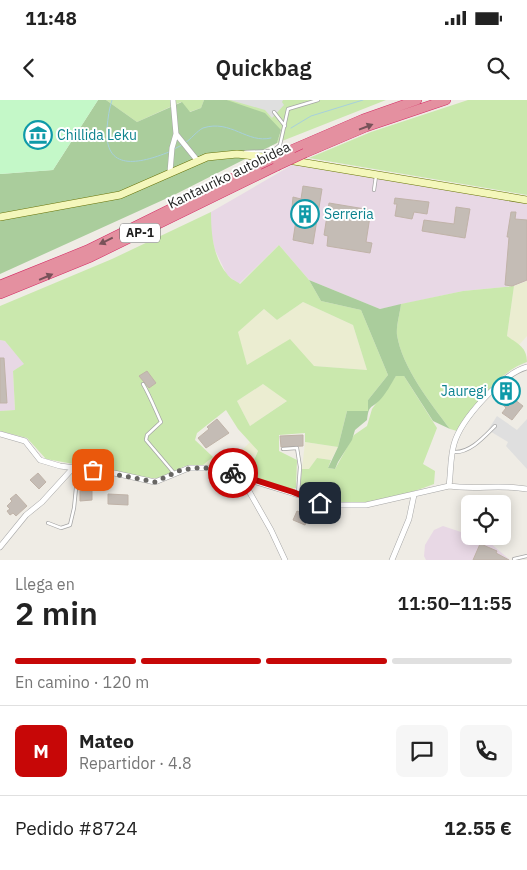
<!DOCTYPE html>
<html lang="es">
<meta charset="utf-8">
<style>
body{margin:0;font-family:"IBM Plex Sans",sans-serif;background:#f6f6f6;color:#222;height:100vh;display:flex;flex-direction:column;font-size:19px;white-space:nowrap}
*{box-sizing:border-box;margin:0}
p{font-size:16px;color:#767676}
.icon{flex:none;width:28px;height:28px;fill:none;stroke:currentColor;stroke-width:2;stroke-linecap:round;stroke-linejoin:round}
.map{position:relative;height:460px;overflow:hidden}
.panel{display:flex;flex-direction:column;background:#fff;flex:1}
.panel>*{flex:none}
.tools{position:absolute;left:461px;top:395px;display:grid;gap:10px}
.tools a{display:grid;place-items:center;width:50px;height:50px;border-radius:8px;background:#fff;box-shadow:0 2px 12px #0003;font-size:25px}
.pin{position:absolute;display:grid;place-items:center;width:42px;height:42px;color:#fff;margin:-21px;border-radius:10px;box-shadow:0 2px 8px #0006}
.courier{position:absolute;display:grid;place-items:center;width:50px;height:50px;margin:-25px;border:4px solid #c70707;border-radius:50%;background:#fff;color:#222;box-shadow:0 1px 6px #0007}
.summary em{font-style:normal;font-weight:600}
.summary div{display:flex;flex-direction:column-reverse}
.summary{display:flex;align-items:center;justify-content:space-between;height:85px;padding:0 15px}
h1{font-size:32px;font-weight:600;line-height:38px}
.bar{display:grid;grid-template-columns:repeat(4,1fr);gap:8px 5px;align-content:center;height:60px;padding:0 15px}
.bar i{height:6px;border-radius:4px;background:#e0e0e0}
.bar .current{background:#c70707}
.bar p{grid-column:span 4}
.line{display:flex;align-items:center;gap:12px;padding:0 15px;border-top:1px solid #e0e0e0}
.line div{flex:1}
.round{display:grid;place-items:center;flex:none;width:52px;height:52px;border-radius:8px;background:#f6f6f6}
.status{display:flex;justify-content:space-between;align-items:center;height:35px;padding:0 25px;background:#fff;direction:ltr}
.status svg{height:14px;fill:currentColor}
header{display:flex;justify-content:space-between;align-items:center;height:65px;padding:0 15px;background:#fff;font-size:22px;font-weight:600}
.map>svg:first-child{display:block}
.industrial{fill:#e8d8e5}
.farmland{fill:#ebedd1}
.grass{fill:#cae8ad;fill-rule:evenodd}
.forest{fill:#aacd9c}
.park{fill:#c4f8c8}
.parking{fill:#dfdfdf}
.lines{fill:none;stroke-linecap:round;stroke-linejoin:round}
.stream{stroke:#a7d0db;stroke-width:1}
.building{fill:#c4bcb5;stroke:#c0b3a8}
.service-casing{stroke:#a6a6a6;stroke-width:4}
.minor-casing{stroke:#a6a6a6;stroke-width:6}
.secondary-casing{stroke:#687309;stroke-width:8}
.motorway-casing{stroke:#d52b65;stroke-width:10}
.service{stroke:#fff;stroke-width:2.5}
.minor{stroke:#fff;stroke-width:5}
.secondary{stroke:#f4f7bb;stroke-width:7}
.motorway{stroke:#e490a0;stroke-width:9}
.motorway-bridge-casing{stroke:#d52b65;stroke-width:10;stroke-linecap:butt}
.motorway-bridge{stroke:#e490a0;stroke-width:9}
.oneway{fill:#785259}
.done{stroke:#686764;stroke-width:5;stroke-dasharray:0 9}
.route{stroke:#c70707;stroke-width:6}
.labels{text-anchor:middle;stroke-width:4;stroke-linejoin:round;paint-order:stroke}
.shield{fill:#fff;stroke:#626262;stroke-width:1}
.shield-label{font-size:12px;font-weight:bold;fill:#1f1f1f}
.culture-label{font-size:14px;fill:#0d838f;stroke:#fff;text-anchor:start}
.street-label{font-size:14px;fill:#1f1f1f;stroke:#fff}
</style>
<div class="status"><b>11:48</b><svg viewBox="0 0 49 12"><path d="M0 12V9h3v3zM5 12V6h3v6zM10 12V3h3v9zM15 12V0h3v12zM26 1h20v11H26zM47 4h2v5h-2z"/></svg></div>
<header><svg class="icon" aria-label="back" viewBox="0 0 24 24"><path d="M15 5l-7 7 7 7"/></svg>Quickbag<svg class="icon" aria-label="search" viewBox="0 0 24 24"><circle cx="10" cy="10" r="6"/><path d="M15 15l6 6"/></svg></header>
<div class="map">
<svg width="527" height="460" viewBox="0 0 527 460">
<rect width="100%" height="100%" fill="#efece5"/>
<!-- industrial -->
<path class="industrial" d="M292,65l235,38v78l-13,5 -51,5 -83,18 -71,-29 -30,-35 -40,39 -12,-9 -12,-25 -4,-18v-20z
M0,240l5,1 20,23 -12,7 2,39 -15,1z
M443,426l18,6 9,-1v5h12l28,24h-84l-2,-4 1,-11 9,-15z"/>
<!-- farmland -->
<path class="farmland" d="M527,181v55l-8,9 -12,-9 7,-50z
M303,202l50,23 14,45 -53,-4 -67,-1 -10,-33 27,-23 13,11z
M263,284l25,16 -38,26 -13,-25z
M250,342l8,9 -10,23 -26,-7 -19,-2 10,-8 23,-1z
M305,342l33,5 -7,13 -14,-2 -8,12 -7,-1z"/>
<!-- grass -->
<path class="grass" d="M106,0h98l-3,8 -12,4 -8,-10 -44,20z
M227,0h159l-109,43 4,-13z
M468,0h59v95l-218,-37 62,-26z
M211,112c0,21 2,45 16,62 2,4 9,7 13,10l39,-39 30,35 12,21 40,9 27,65 -20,25v11h-21l-9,36 -33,-5v-9l-26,2v16l18,9 -1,28 -4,1 -40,-11 -4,-4 10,-23 -20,-22 -12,-19 -29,23 -2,7 18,17 -10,8 -18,1 -26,12h-8l-105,-19 -19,-21 -27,-7v-20l15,-1 -2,-39 11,-7 -19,-23 -5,-1v-34l112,-47zM303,202l50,23 14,45 -53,-4 -24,-27 -43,26 -9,-33 26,-23 13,11zM263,284l24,17 -37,25 -13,-25z
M514,186l-7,50c11,8 20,11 20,26 -31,11 -52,44 -70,69l-7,-2c-19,-25 -48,-62 -53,-94 -1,-9 3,-22 4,-31l62,-13z
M396,276h8l33,52 -14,36 12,7 -1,13c-46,17 -84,28 -132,9l-2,-4 2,-20h7l8,-11 14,2 -3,8 7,1 19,-34 13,-9 5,-17z"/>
<!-- forest -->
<path class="forest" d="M98,0h8l31,22 45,-20 8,10 11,-4 3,-8h23l38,13 16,17 -4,13 -103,52 -174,79v-100l53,-4z
M309,180l71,29 21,-5c-1,9 -5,22 -4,31 5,32 34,69 53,94l-17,-8 -29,-45h-8c-5,8 -10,18 -17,25 -9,8 -10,4 -12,19l-12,10 -3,10 -14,22 -3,7 -7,-1 10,-21 9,-36h21v-11l20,-25 -27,-65 -40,-9z"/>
<!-- park -->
<path class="park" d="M0,0h98l-45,70 -53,4z"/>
<!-- parking -->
<path class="parking" d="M230,0h53l-1,2 2,3 -12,13 -7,-8z
M497,316l20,14 10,-11v50l-21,-23 2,-4 -20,-12z"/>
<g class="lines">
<!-- stream -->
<path class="stream" d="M112,0c-3,9 -4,18 -5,28 -3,44 32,36 62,24
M291,28l20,-12 52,-16
M185,43c6,-4 12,-12 18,-15 28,-9 44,16 68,10
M174,49l8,-4"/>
</g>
<!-- building -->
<path class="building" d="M303,86l19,3 -9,55 -20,-4 3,-20 -5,-2 2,-21 8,2z
M395,98l34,4 -2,12 -13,-2 -2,7 -17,-3 2,-12h-3z
M329,103l42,7 -5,32 6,1 -2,10 -43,-7 1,-10 -4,-1z
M456,107l14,2 -5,29 -43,-7 2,-11 30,4z
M511,112h5l-1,7 12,1v60l-15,6 -7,-1 4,-48h-2z
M0,258h4l3,45h-7z
M147,271l9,12 -7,5 -10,-12z
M512,280l7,8 -9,8 13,10 -11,14 -10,-7 4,-5 -12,-13z
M217,319l12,14 -23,15 -8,-10 11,-9 -2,-2z
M303,335v11l-22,1 -1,-11z
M38,373l8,9 -7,7 -9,-9z
M80,391h12v9l-12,1z
M16,394l11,12 -11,10 -3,-3 -3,2 -3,-4 3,-2 -3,-3 5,-5 -2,-2z
M108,394l20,1v10l-20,-1z
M297,411l12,5 -4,9 -12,-5z
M478,436l7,3 -2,6 14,6 -1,2 13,7h-36l7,-16 -4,-3z"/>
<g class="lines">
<defs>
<path id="service" d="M274,12l11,14
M245,52l28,-1 7,-6 8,-36 30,-9
M374,90l2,-14
M143,284c7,12 12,25 18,38l-14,13 -1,5 28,33
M283,349l14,-1 3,19 -2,27
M454,352c16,1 30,-15 41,-26
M48,423l13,5 9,-3 4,-17 4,-40
M514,459l13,-3"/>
<path id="minor" d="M173,0l3,34 21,26
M170,72l2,-24 4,-14
M0,334l25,7 15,19 20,6 54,7 41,9 34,-14h22l120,37h35l83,-19c26,4 52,-2 78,3
M241,377l30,53 14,30
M449,386c2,-14 1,-28 5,-42 7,-25 48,-70 73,-77
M0,447l26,-32 16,-13 31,-34
M392,460l17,-41 5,-24"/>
<path id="secondary" d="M288,60l239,40
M0,117l120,-22 87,-38 30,-3 36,4"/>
<path id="motorway" d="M291,50l72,-31 54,-19
M305,53l61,-26 80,-27
M0,185l87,-35 172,-85
M0,194l91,-37 186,-91"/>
</defs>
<!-- service casing -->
<use href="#service" class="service-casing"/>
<!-- minor casing -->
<use href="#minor" class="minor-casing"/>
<!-- secondary casing -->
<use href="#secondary" class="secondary-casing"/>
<!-- motorway casing -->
<use href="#motorway" class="motorway-casing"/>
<!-- service -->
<use href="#service" class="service"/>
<!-- minor -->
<use href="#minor" class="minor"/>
<!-- secondary -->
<use href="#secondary" class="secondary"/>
<!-- motorway -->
<use href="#motorway" class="motorway"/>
<defs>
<path id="motorway-bridge" d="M259,65l32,-15
M277,66l28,-13"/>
</defs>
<!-- motorway-bridge casing -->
<use href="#motorway-bridge" class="motorway-bridge-casing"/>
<!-- motorway-bridge -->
<use href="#motorway-bridge" class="motorway-bridge"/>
</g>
<!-- one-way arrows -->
<defs><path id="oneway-solid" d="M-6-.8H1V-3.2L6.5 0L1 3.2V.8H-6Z" transform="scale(1.25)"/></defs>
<g class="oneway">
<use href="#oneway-solid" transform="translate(366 27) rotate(-21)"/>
<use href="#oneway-solid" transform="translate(106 141) rotate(154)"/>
<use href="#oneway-solid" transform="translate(46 177) rotate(-23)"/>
</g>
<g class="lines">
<!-- done -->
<path class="done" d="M93,370l62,12 26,-12 16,-2h14l22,5"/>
<!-- route -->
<path class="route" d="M233,373l60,19 27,11"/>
</g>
<!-- icons -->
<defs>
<symbol id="museum-ring" viewBox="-11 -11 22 22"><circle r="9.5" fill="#fff" stroke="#0f9aa8" stroke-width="1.5"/><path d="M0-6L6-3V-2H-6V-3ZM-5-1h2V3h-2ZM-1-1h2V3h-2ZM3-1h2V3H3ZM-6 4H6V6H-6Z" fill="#0f9aa8"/></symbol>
<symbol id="building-ring" viewBox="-11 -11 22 22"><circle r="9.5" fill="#fff" stroke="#0f9aa8" stroke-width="1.5"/><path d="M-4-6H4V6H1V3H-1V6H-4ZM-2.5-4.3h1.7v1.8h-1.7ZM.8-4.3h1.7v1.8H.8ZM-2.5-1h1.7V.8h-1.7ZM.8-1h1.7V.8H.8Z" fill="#0f9aa8"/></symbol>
</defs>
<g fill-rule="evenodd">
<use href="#museum-ring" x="22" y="19" width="32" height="32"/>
<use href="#building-ring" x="289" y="98" width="32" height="32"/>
<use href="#building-ring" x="490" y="275" width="32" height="32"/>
</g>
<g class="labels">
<!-- shield labels -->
<rect class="shield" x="120" y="123.5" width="40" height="19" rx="4"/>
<g class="shield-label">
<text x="140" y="137">AP-1</text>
</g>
<!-- culture labels -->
<g class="culture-label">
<text x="57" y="40">Chillida Leku</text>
<text x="324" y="119">Serreria</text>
<text x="487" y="296" text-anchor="end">Jauregi</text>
</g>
<!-- street labels -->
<g class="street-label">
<text transform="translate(229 75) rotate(-26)" y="5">Kantauriko autobidea</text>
</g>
</g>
</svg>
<div class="tools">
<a><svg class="icon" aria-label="locate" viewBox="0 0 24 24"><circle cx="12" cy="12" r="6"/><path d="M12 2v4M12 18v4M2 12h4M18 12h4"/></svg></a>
</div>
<div class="pin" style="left:93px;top:370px;background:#ea580c"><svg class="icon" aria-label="bag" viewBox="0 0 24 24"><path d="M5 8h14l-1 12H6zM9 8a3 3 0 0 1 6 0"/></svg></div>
<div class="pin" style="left:320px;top:403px;background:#1f2937"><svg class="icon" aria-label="home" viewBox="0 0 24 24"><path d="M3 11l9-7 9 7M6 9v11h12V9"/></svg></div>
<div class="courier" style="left:233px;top:373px"><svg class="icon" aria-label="bike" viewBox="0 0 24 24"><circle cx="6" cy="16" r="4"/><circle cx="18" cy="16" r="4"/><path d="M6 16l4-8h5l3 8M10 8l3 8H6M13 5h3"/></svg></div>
</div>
<section class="panel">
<div class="summary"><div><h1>2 min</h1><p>Llega en</p></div><em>11:50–11:55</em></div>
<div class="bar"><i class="current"></i><i class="current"></i><i class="current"></i><i></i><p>En camino · 120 m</p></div>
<div class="line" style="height:90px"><b class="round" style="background:#c70707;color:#fff">M</b><div><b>Mateo</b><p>Repartidor · 4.8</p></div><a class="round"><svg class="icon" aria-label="chat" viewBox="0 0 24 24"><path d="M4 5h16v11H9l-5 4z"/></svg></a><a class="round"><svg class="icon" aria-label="phone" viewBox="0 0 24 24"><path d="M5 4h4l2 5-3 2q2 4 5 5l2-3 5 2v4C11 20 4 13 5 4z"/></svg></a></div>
<div class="line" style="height:65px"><div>Pedido #8724</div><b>12.55 €</b></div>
</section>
